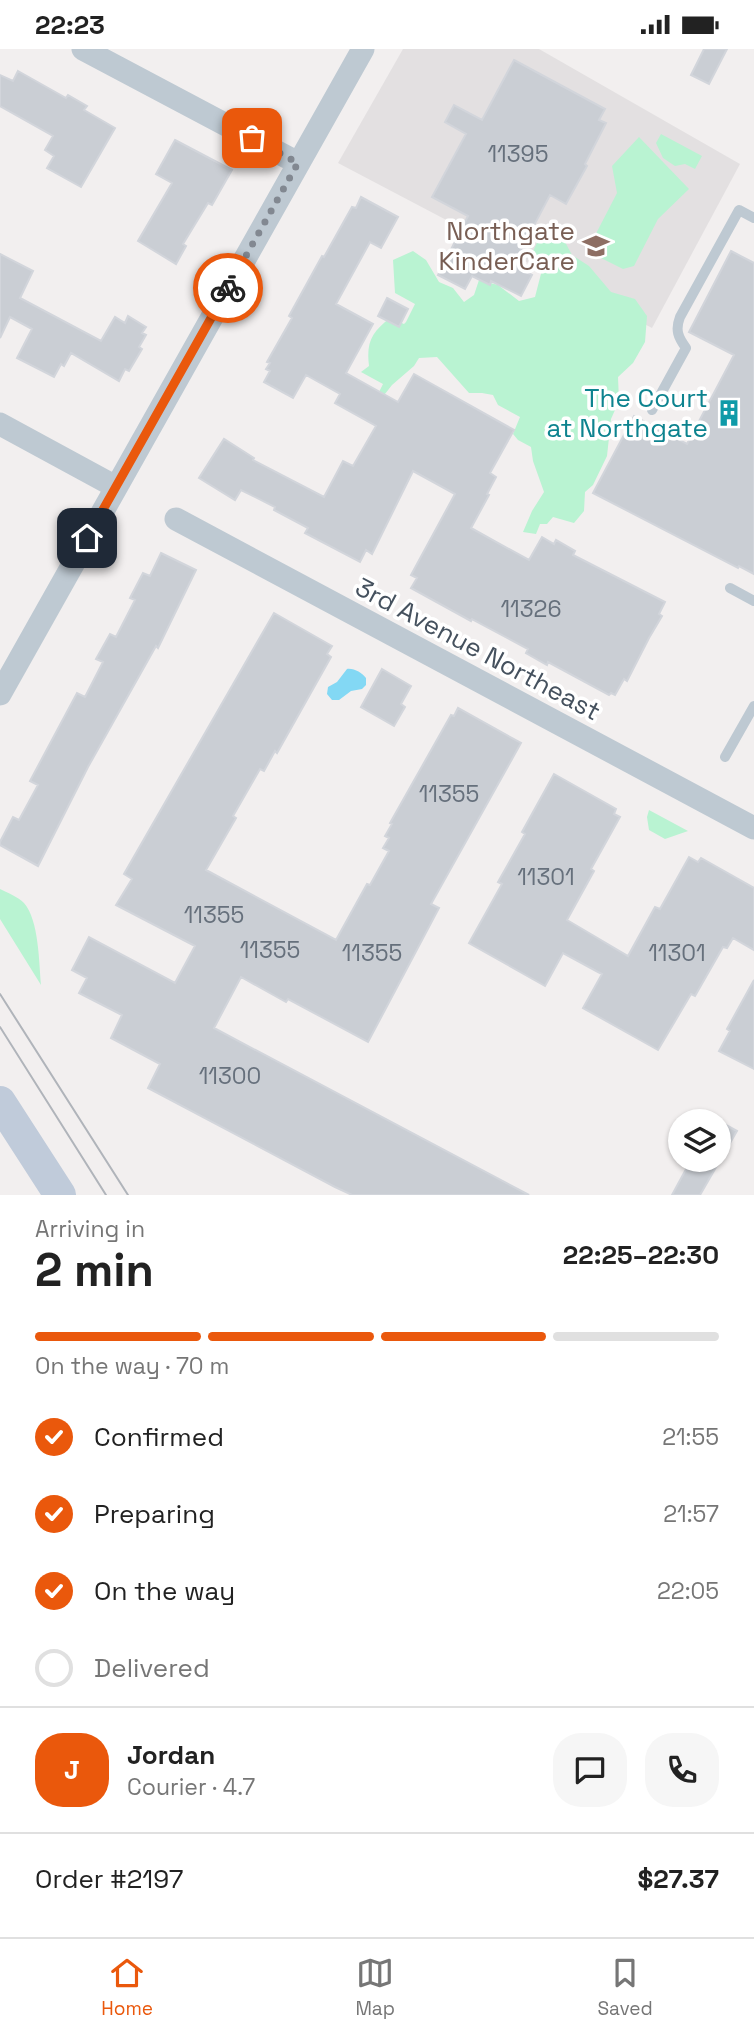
<!DOCTYPE html>
<meta charset="utf-8">
<style>
body{margin:0;font-family:"Space Grotesk",sans-serif;background:#f6f6f6;color:#222;height:100vh;display:flex;flex-direction:column;font-size:26px;white-space:nowrap}
*{box-sizing:border-box;margin:0}
p{font-size:23px;color:#767676}
.icon{flex:none;width:38px;height:38px;fill:none;stroke:currentColor;stroke-width:2;stroke-linecap:round;stroke-linejoin:round}
.map{position:relative;height:1146px;overflow:hidden}
.drawer{display:flex;flex-direction:column;background:#fff;flex:1}
.drawer>*{flex:none}
.fabs{position:absolute;left:668px;top:1060px;display:grid;gap:14px}
.fabs a{display:grid;place-items:center;width:63px;height:63px;border-radius:50%;background:#fff;box-shadow:0 2px 5px #0004;font-size:35px}
.pin{position:absolute;display:grid;place-items:center;width:60px;height:60px;color:#fff;margin:-30px;border-radius:14px;box-shadow:0 4px 10px #0006}
.courier{position:absolute;display:grid;place-items:center;width:70px;height:70px;margin:-35px;border:5px solid #ea580c;border-radius:50%;background:#fff;color:#222;box-shadow:0 2px 9px #0007}
.summary em{font-style:normal;font-weight:700}
.summary div{display:flex;flex-direction:column-reverse}
.summary{display:flex;align-items:center;justify-content:space-between;height:119px;padding:0 35px}
h1{font-size:46px;font-weight:700;line-height:52px}
.bar{display:grid;grid-template-columns:repeat(4,1fr);gap:10px 7px;align-content:center;height:84px;padding:0 35px}
.bar i{height:9px;border-radius:5px;background:#e0e0e0}
.bar .on{background:#ea580c}
.bar p{grid-column:span 4}
.line{display:flex;align-items:center;gap:18px;padding:0 35px;border-top:2px solid #e0e0e0}
.line div{flex:1}
.round{display:grid;place-items:center;flex:none;width:74px;height:74px;border-radius:28px;background:#f6f6f6}
ol{padding:0 35px;list-style:none}
li{display:flex;align-items:center;gap:21px;height:77px}
li p{margin-inline-start:auto}
li .icon{padding:7px;border-radius:50%;background:#ea580c;color:#fff;stroke-width:4}
li:last-child{color:#767676}
li i{width:38px;height:38px;border:4px solid #e0e0e0;border-radius:50%}
.status{display:flex;justify-content:space-between;align-items:center;height:49px;padding:0 35px;background:#fff;direction:ltr}
.status svg{height:19px;fill:currentColor}
.menu{display:flex;justify-content:space-around;align-items:center;height:98px;border-top:2px solid #e0e0e0;background:#fff;font-size:19px;color:#767676}
.menu a{display:grid;justify-items:center;gap:4px}
.menu .on{color:#ea580c}
.map>svg:first-child{display:block}
.education{fill:#e3e0e1}
.green{fill:#b9f3d2}
.water{fill:#83d8f4}
.building{fill:#caced4;stroke:#d2d5db;stroke-width:2}
.lines{fill:none;stroke-linecap:round;stroke-linejoin:round}
.lane{stroke:#bec9d2;stroke-width:10}
.street{stroke:#bec9d2;stroke-width:23}
.secondary{stroke:#c0cbda;stroke-width:32}
.tram{stroke:#b0b4ba;stroke-width:2}
.done{stroke:#828891;stroke-width:7;stroke-dasharray:0 12.6}
.route{stroke:#ea580c;stroke-width:9}
.labels{text-anchor:middle;stroke-width:7;stroke-linejoin:round;paint-order:stroke}
.number-label{font-size:23px;fill:#66707c}
.education-label{font-size:26px;fill:#785e54;stroke:#fff;text-anchor:end}
.culture-label{font-size:26px;fill:#0d838f;stroke:#fff;text-anchor:end}
.street-label{font-size:26px;fill:#45515e;stroke:#fff}
</style>
<div class="status"><b>22:23</b><svg viewBox="0 0 49 12"><path d="M0 12V9h3v3zM5 12V6h3v6zM10 12V3h3v9zM15 12V0h3v12zM26 1h20v11H26zM47 4h2v5h-2z"/></svg></div>
<div class="map">
<svg width="754" height="1146" viewBox="0 0 754 1146">
<rect width="100%" height="100%" fill="#f2efef"/>
<!-- education -->
<path class="education" d="M403,0h136l201,115 -88,164 -314,-165z"/>
<!-- green -->
<path class="green" d="M661,85l41,22 -7,13 -10,-5 -10,2 -12,-8 -7,-15z
M639,88l50,52 -31,30 -24,47 -11,3 -36,-18 30,-58 -5,-27z
M564,191l8,15 17,11 22,26 24,7 12,17 -2,26 -12,21 -15,14 1,24 -8,18 -4,37 -14,29 -8,7 -1,19 -10,12 -21,-6 -6,7h-7l-4,10 -13,-2 9,-21 12,-19 -11,-31 -2,-14 -13,-7 -5,-6 7,-17 -22,-12 -5,-10 -11,-2h-13l-32,-36 -18,1 -5,8 -22,19 -11,14 -5,-1 7,-14 -22,-12 8,-6c-3,-24 3,-34 21,-48l14,6 2,-2 9,-18 -20,-11 -2,-33 20,-9 13,9 13,22 14,6 11,14 10,-7 5,-15 19,5 21,16 16,-4 8,-31 -14,-7 9,-18z
M649,761l39,21 -23,8 -16,-9 -2,-13z
M0,840c8,4 18,8 24,14 15,17 15,60 17,82l-41,-66z"/>
<!-- water -->
<path class="water" d="M347,620c7,-1 15,4 19,9v7l-4,4 -11,2 -12,9h-7l-5,-6 1,-7 9,-5z"/>
<!-- building -->
<path class="building" d="M704,0h23l-18,35 -18,-9z
M514,11l91,49 -6,11 7,3 -21,41 2,2 -21,38 -16,-9 -37,70 19,10 -11,21 -30,-15 -1,4 -18,-9 -7,13 -27,-14 30,-59 -36,-19 34,-63 -21,-12 9,-17 28,15z
M18,22l48,27 2,-3 19,11 -3,4 31,18 -34,59 -34,-19 7,-12 -9,-6 8,-14 -53,-30v-31l13,6z
M175,91l57,30 -20,35 -4,-2 -25,41 3,2 -10,18 -38,-23 34,-58 -16,-9z
M361,148l37,20 -17,31 -11,-6 -34,62 37,20 -27,49 52,29 16,-28 100,56 -24,43 6,4 -9,17 2,1 -18,33 58,32 13,-23 12,7 2,-4 19,11 -2,4 92,47 -6,12 3,2 -13,22 -22,43 -3,-2 -9,16 -4,-2 -2,2 -61,-33 -1,3 -21,-12 2,-4 -56,-30 -1,2 -60,-33 6,-10 -6,-3 44,-81 -42,-23 -41,83 -6,-4 -6,12 -55,-29 3,-5 -34,-18 1,-3 -34,-17 -6,10 -36,-22 25,-39 30,19 -1,2 71,37 19,-36 10,5 23,-40 -41,-23 5,-9 -34,-19 -13,23 -29,-16 6,-11 -4,-2 4,-6 -3,-1 25,-44 -3,-2 33,-60 2,1 28,-50 4,1z
M731,202l23,12v311l-15,-8 -1,2 -145,-75 41,-77 53,28 47,-89 -45,-23z
M0,205l33,17 -13,27 81,43 14,-24 10,6 3,-7 18,11 -4,6 4,2 -7,12 3,2 -13,22 -4,-2 -6,12 -48,-28 -7,13 -3,-2 -7,13 -37,-19 15,-29 -22,-12 -10,21z
M387,249l21,11 -9,18 -21,-11z
M161,504l35,17 -38,78 -2,-2 -68,121 -50,99 -38,-21v-3l13,-25 6,3 19,-35 -8,-4 47,-88 8,4 18,-35 -7,-3 14,-25 6,3 19,-37 -5,-2 13,-25 7,3z
M274,564l58,33 -5,8 4,3 -54,96 -2,-2 -11,20 -4,-2 -27,47 3,2 -30,52 130,70 31,-56 3,1 19,-34 -6,-3 6,-10 -4,-2 7,-12 -2,-1 61,-108 3,1 4,-8 63,35 -90,161 8,4 -71,134 -80,-43 -2,3 -45,-25 -27,51 315,167h-177l-17,-8 -187,-99 12,-24 -49,-26 11,-23 -43,-22 8,-15 -15,-8 17,-33 86,46 20,-37 -79,-41 16,-26 -8,-5z
M382,620l29,17 -10,18 4,3 -11,19 -33,-19z
M554,725l62,35 -2,5 6,3 -29,52 3,2 -27,49 61,36 27,-49 5,2 29,-52 9,5 3,-4 53,30v62l-21,-12 -6,10 -4,-1 -28,49 -4,-2 -33,56 -75,-42 19,-34 -4,-2 -35,-19 -18,33 -76,-43 33,-59 -4,-2 27,-48 -3,-2z
M754,931v89l-35,-18 11,-20 -3,-2z
M715,1070l22,12 -37,64h-28l19,-35h28v-38h-6z"/>
<g class="lines">
<!-- lane -->
<path class="lane" d="M652,361l34,-62c-8,-11 -11,-18 -6,-31l59,-107 15,8
M730,539l24,13
M725,708l29,-51"/>
<!-- street -->
<path class="street" d="M83,0l215,114
M0,375l116,63
M176,470l578,309
M0,645l363,-645"/>
<!-- secondary -->
<path class="secondary" d="M0,1053l60,93"/>
<!-- tram -->
<path class="tram" d="M0,945l128,201
M0,978l106,168"/>
</g>
<g class="lines">
<!-- done -->
<path class="done" d="M228,239l70,-125 -46,-25"/>
<!-- route -->
<path class="route" d="M87,489l141,-250"/>
</g>
<!-- icons -->
<defs>
<symbol id="school-bare" viewBox="-9 -9 18 18"><path d="M0-5L7-2L0 1L-7-2ZM-4 1L0 2.5L4 1V4Q0 6-4 4Z" fill="#8d6e63" stroke="#fff" stroke-width="2.5" paint-order="stroke"/></symbol>
<symbol id="building-bare" viewBox="-9 -9 18 18"><path d="M-4-6H4V6H1V3H-1V6H-4ZM-2.5-4.3h1.7v1.8h-1.7ZM.8-4.3h1.7v1.8H.8ZM-2.5-1h1.7V.8h-1.7ZM.8-1h1.7V.8H.8Z" fill="#0f9aa8" stroke="#fff" stroke-width="2.5" paint-order="stroke"/></symbol>
</defs>
<g fill-rule="evenodd">
<use href="#school-bare" x="577" y="178" width="38" height="38"/>
<use href="#building-bare" x="710" y="345" width="38" height="38"/>
</g>
<g class="labels">
<!-- number labels -->
<g class="number-label">
<text x="518" y="113">11395</text>
<text x="531" y="568">11326</text>
<text x="449" y="753">11355</text>
<text x="546" y="836">11301</text>
<text x="214" y="874">11355</text>
<text x="270" y="909">11355</text>
<text x="372" y="912">11355</text>
<text x="677" y="912">11301</text>
<text x="230" y="1035">11300</text>
</g>
<!-- education labels -->
<g class="education-label">
<text x="575" y="191">Northgate<tspan x="575" dy="30">KinderCare</tspan></text>
</g>
<!-- culture labels -->
<g class="culture-label">
<text x="708" y="358">The Court<tspan x="708" dy="30">at Northgate</tspan></text>
</g>
<!-- street labels -->
<g class="street-label">
<text transform="translate(478 600) rotate(28)" y="9">3rd Avenue Northeast</text>
</g>
</g>
</svg>
<div class="fabs">
<a><svg class="icon" aria-label="layers" viewBox="0 0 24 24"><path d="M12 4l9 5-9 5-9-5zM3 14l9 5 9-5"/></svg></a>
</div>
<div class="pin" style="left:252px;top:89px;background:#ea580c"><svg class="icon" aria-label="bag" viewBox="0 0 24 24"><path d="M5 8h14l-1 12H6zM9 8a3 3 0 0 1 6 0"/></svg></div>
<div class="pin" style="left:87px;top:489px;background:#1f2937"><svg class="icon" aria-label="home" viewBox="0 0 24 24"><path d="M3 11l9-7 9 7M6 9v11h12V9"/></svg></div>
<div class="courier" style="left:228px;top:239px"><svg class="icon" aria-label="bike" viewBox="0 0 24 24"><circle cx="6" cy="16" r="4"/><circle cx="18" cy="16" r="4"/><path d="M6 16l4-8h5l3 8M10 8l3 8H6M13 5h3"/></svg></div>
</div>
<section class="drawer">
<div class="summary"><div><h1>2 min</h1><p>Arriving in</p></div><em>22:25–22:30</em></div>
<div class="bar"><i class="on"></i><i class="on"></i><i class="on"></i><i></i><p>On the way · 70 m</p></div>
<ol>
<li><svg class="icon" aria-label="check" viewBox="0 0 24 24"><path d="M5 12l5 5 9-10"/></svg>Confirmed<p>21:55</p></li>
<li><svg class="icon" aria-label="check" viewBox="0 0 24 24"><path d="M5 12l5 5 9-10"/></svg>Preparing<p>21:57</p></li>
<li><svg class="icon" aria-label="check" viewBox="0 0 24 24"><path d="M5 12l5 5 9-10"/></svg>On the way<p>22:05</p></li>
<li><i></i>Delivered</li>
</ol>
<div class="line" style="height:126px"><b class="round" style="background:#ea580c;color:#fff">J</b><div><b>Jordan</b><p>Courier · 4.7</p></div><a class="round"><svg class="icon" aria-label="chat" viewBox="0 0 24 24"><path d="M4 5h16v11H9l-5 4z"/></svg></a><a class="round"><svg class="icon" aria-label="phone" viewBox="0 0 24 24"><path d="M5 4h4l2 5-3 2q2 4 5 5l2-3 5 2v4C11 20 4 13 5 4z"/></svg></a></div>
<div class="line" style="height:91px"><div>Order #2197</div><b>$27.37</b></div>
</section>
<nav class="menu">
<a class="on"><svg class="icon" aria-label="home" viewBox="0 0 24 24"><path d="M3 11l9-7 9 7M6 9v11h12V9"/></svg>Home</a>
<a><svg class="icon" aria-label="map" viewBox="0 0 24 24"><path d="M3 6l6-2 6 2 6-2v14l-6 2-6-2-6 2zM9 4v14M15 6v14"/></svg>Map</a>
<a><svg class="icon" aria-label="saved" viewBox="0 0 24 24"><path d="M7 4h10v16l-5-4-5 4z"/></svg>Saved</a>
</nav>
